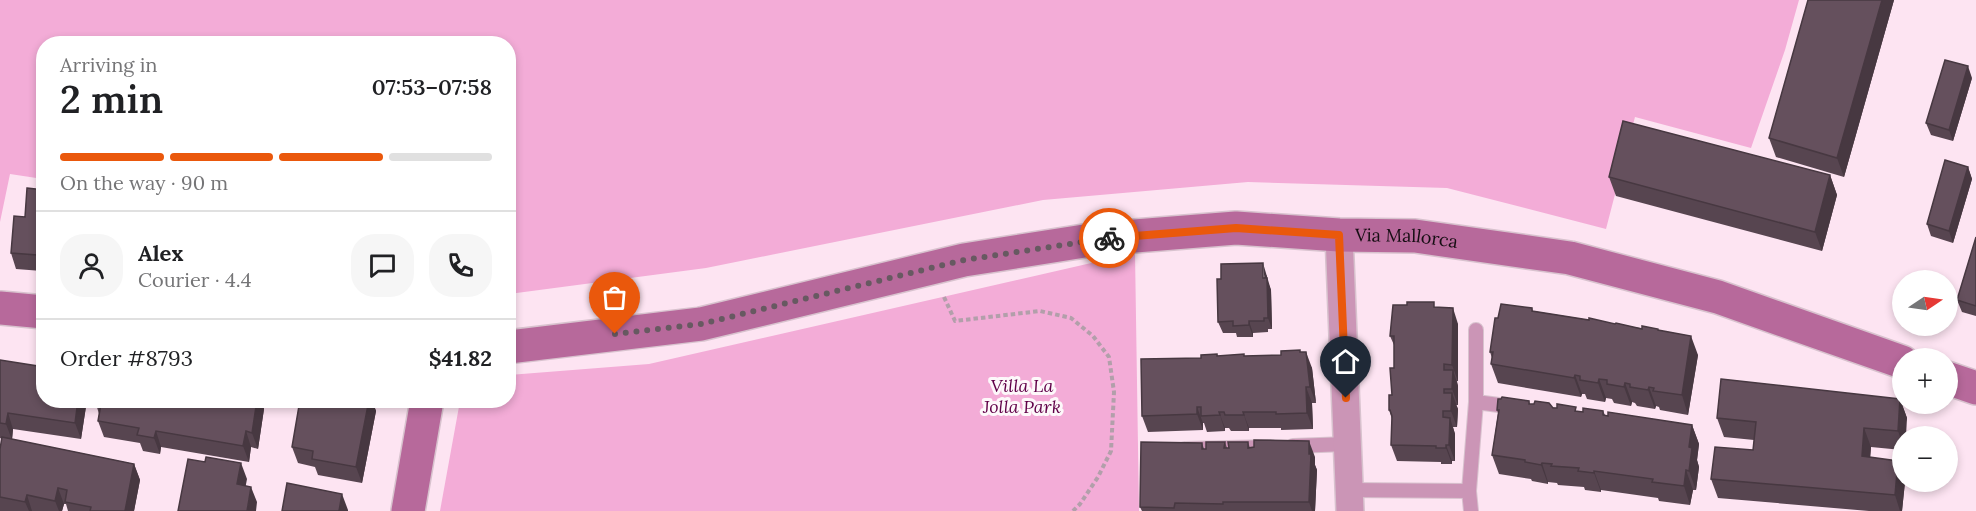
<!DOCTYPE html>
<meta charset="utf-8">
<style>
body{margin:0;font-family:Lora,serif;background:#f6f6f6;color:#202124;height:100vh;display:flex;flex-direction:column;font-size:22px;white-space:nowrap}
*{box-sizing:border-box;margin:0}
p{font-size:20px;color:#757577}
.icon{flex:none;width:33px;height:33px;fill:none;stroke:currentColor;stroke-width:2;stroke-linecap:round;stroke-linejoin:round}
.map{position:relative;flex:1;overflow:hidden}
.side{position:absolute;left:36px;top:36px;width:480px;height:372px;display:flex;flex-direction:column;background:#fff;border-radius:24px;box-shadow:0 3px 9px #0003}
.side>*{flex:none}
.needle{width:39px;rotate:77deg}
.fabs{position:absolute;left:1892px;top:270px;display:grid;gap:12px}
.fabs a{display:grid;place-items:center;width:66px;height:66px;border-radius:50%;background:#fff;box-shadow:0 3px 9px #0003;font-size:30px}
.pin{position:absolute;display:grid;place-items:center;width:51px;height:51px;color:#fff;margin:-62px -26px;border-radius:50% 50% 50% 0;rotate:-45deg;box-shadow:0 0 6px #0007}
.pin .icon{rotate:45deg}
.courier{position:absolute;display:grid;place-items:center;width:60px;height:60px;margin:-30px;border:4px solid #ea580c;border-radius:50%;background:#fff;color:#222;box-shadow:0 2px 8px #0007}
.overview em{font-style:normal;font-weight:600}
.overview div{display:flex;flex-direction:column-reverse}
.overview{display:flex;align-items:center;justify-content:space-between;height:102px;padding:0 24px}
h1{font-size:39px;font-weight:600;line-height:45px}
.bar{display:grid;grid-template-columns:repeat(4,1fr);gap:9px 6px;align-content:center;height:72px;padding:0 24px}
.bar i{height:8px;border-radius:4px;background:#e0e0e0}
.bar .active{background:#ea580c}
.bar p{grid-column:span 4}
.line{display:flex;align-items:center;gap:15px;padding:0 24px;border-top:2px solid #e0e0e0}
.line div{flex:1}
.round{display:grid;place-items:center;flex:none;width:63px;height:63px;border-radius:24px;background:#f6f6f6}
.map>svg:first-child{display:block}
.green{fill:#f3acd7}
.lines{fill:none;stroke-linecap:round;stroke-linejoin:round}
.lane-casing{stroke:#d8c2ce;stroke-width:16}
.street-casing{stroke:#d8c2ce;stroke-width:30}
.secondary-casing{stroke:#d8c2ce;stroke-width:36}
.path{stroke:#b29faa;stroke-width:4;stroke-dasharray:4.5 3;stroke-linecap:butt}
.lane{stroke:#cb95b6;stroke-width:14}
.street{stroke:#cb95b6;stroke-width:27}
.secondary{stroke:#b7699b;stroke-width:33}
.wall{fill:#574550}
.shaded-wall{fill:#473841}
.building{fill:#65505d;stroke:#473841;stroke-width:1.5}
.done{stroke:#675961;stroke-width:6;stroke-dasharray:0 10.8}
.route{stroke:#ea580c;stroke-width:8}
.labels{text-anchor:middle;stroke-width:6;stroke-linejoin:round;paint-order:stroke}
.street-label{font-size:18px;fill:#160e13;stroke:#fdf8fa}
.park-label{font-size:18px;font-style:italic;fill:#600048;stroke:#fdf8fa}
</style>
<div class="map">
<svg width="1976" height="511" viewBox="0 0 1976 511">
<rect width="100%" height="100%" fill="#fde4f2"/>
<!-- green -->
<path class="green" d="M0,0h1799l-14,50 -34,98 -116,-31 -29,112 -159,-41 -199,-6 -205,18 -337,68 -197,26 -1,-250h-464l-1,135 -33,-5 -10,48z
M1135,253l4,258h-699l20,-110 48,-1 1,-25 140,-11z"/>
<g class="lines">
<defs>
<path id="lane" d="M1476,330v72
M1293,446l54,-2
M1185,449l86,-2
M1349,490l120,1 2,20
M1469,491l7,-89 38,5"/>
<path id="street" d="M1339,235l11,276"/>
<g id="secondary">
<path d="M0,308l44,4"/>
<path id="s1" d="M508,347l193,-23 263,-64 133,-21 139,-11 103,7 76,1 155,22 148,39 184,65"/>
<path d="M1947,378l29,10"/>
<path d="M408,511l19,-111"/>
</g>
</defs>
<!-- lane casing -->
<use href="#lane" class="lane-casing"/>
<!-- street casing -->
<use href="#street" class="street-casing"/>
<!-- secondary casing -->
<use href="#secondary" class="secondary-casing"/>
<!-- path -->
<path class="path" d="M944,297l11,24 85,-10 31,7 22,18 16,21 5,35 -3,59 -13,26 -18,27 -7,7"/>
<!-- lane -->
<use href="#lane" class="lane"/>
<!-- street -->
<use href="#street" class="street"/>
<!-- secondary -->
<use href="#secondary" class="secondary"/>
</g>
<!-- wall -->
<path class="wall" d="M1808,0h86l-50,177 -68,-20 -7,-19z
M1972,78l-19,63 -22,-6 -5,-12z
M1968,167l4,12 -19,64 -22,-7 -4,-12z
M1830,175l7,20 -15,56 -206,-55 -7,-19z
M44,190v83l-2,-2 -26,-2 -5,-16 14,-36z
M1976,237v79l-14,-4 -5,-12z
M1267,275v5l4,10 1,39h-4v3l-15,1v4h-16l-1,-4h-13l-5,-11z
M1436,307l22,17v57h-1l1,5v19h-2l2,4 -1,18h-4l2,7v27h-3v3h-11v-2l-44,-1 -6,-16 1,-26 -3,-9 3,-15 2,-27v-23l-4,-9z
M1532,308l1,3 126,20 39,24 -10,60 -28,-5 -1,-3 -3,-1 -1,3 -18,-3 -2,-3 -3,-1 -1,4 -17,-3 -2,-4 -6,-1 -1,4 -18,-3 -2,-5h-3l-1,3 -83,-14 -7,-19 1,-6 -2,-6 8,-34z
M1301,352l11,16 4,35h-4l1,26 -32,1v-2h-32v3h-18l-2,-3h-4v3l-18,1 -3,-9h-1v7l-55,2 -6,-16 59,-58 16,-4 1,2h27l36,-1z
M0,360l44,40h43l-6,39 -68,-10 -1,10 122,25 6,16 -6,31h-66l-2,-7h-2l-2,7h-62v-62l2,-10 -2,-1z
M1900,399l7,19 -5,18v14l-31,-3 -1,10 28,4 4,12v9h3l-3,29h-33l-151,-13 -7,-19 42,-29 1,-10 -30,-3 -7,-19z
M96,400h165l3,9 -6,40 -7,-2 -2,15 -88,-15 -1,7 -17,-3 -3,-8 -36,-6 -6,-16 1,-7 -3,-10z
M300,400h72l4,11 -14,72 -44,-8 -3,-8 -17,-4 -6,-16z
M1529,401l1,3 47,7 6,1 20,-1 2,4 87,10 7,19 -2,16 2,7 -3,23h-3l-3,15 -31,-4 -1,-3 -57,-8v2l-16,-2 -1,-3 -26,-2 -1,-2 -9,-1v2l-16,-3 -1,-2 -32,-5 -7,-19 6,-42 -1,-3z
M1225,442l2,6 21,-6 2,6 65,9v8l2,5 -2,41h-173l-2,-4 62,-64 2,6h2z"/>
<!-- shaded-wall -->
<path class="shaded-wall" d="M1882,0h12l-50,177 -7,-19z
M1968,66l4,12 -19,63 -4,-11z
M1968,167l4,12 -19,64 -4,-12z
M1830,175l7,20 -15,56 -7,-19z
M1263,263l8,27 1,39 -4,-11z
M1453,308l5,16v57l-6,-16z
M1249,321l4,12v4l-4,-12z
M1691,336l7,19 -10,60 -6,-20z
M1306,352l6,16 4,35 -6,-16z
M1453,370l5,16v19l-6,-16z
M1575,375l7,19 -1,3 -7,-19z
M1599,379l7,19 -1,4 -7,-19z
M1625,383l7,19 -1,4 -7,-19z
M1306,387l6,16 1,26 -6,-16z
M1649,387l7,19 -1,3 -7,-19z
M1452,393l6,16 -1,18 -6,-16z
M1900,399l7,19 -1,18h-4v6l-4,-11z
M78,400h9l-6,39 -6,-16z
M257,400h4l3,9 -6,40 -6,-16z
M369,400h3l4,11 -14,72 -6,-16z
M1197,407l6,16v7l-6,-16z
M1219,412l6,16v3l-5,-16z
M1243,412l6,16v3l-5,-16z
M8,413l5,16 -1,11 -6,-16z
M1450,418l5,16v27l-6,-16z
M1692,425l7,19 -2,16 2,7 -3,23 -7,-19v-24z
M1864,428l7,19 -2,28 -7,-19z
M156,431l5,16 -1,7 -6,-16z
M246,431l5,16 -2,15 -6,-16z
M1309,441l6,16v8l2,5 -2,41h-3l-3,-9z
M1446,445l6,16v3l-6,-16z
M1898,461l4,12v9h3l-3,29h-2l-5,-16z
M241,463l6,16 -4,21 -6,-16z
M1542,463l6,19v2l-7,-19z
M134,464l6,16 -6,31h-9z
M1686,470l7,20 -3,15 -6,-19z
M1594,471l7,19v2l-7,-19z
M251,487l6,15 -1,9h-9z
M58,488l6,16 -2,7h-3l-4,-10z
M342,494l6,16v1h-9z
M27,495l5,16h-3l-4,-9z"/>
<!-- building -->
<path class="building" d="M1808,0h74l-45,158 -68,-20z
M1945,60l23,6 -19,64 -23,-7z
M1623,121l207,54 -15,57 -206,-55z
M1945,160l23,7 -19,64 -22,-7z
M27,188l17,2v68l-7,-1v-2l-26,-2 3,-37 11,1z
M1976,237v69l-19,-6z
M1263,263v15h4l1,40h-4v3h-15v4l-16,1v-5l-15,1 -1,-43h4v-15z
M1407,302h27v5l19,1 -1,57 -8,-1v6h9l-1,19h-8v4h8l-1,18h-8v6l7,1 -1,27h-3v3h-10v-2l-45,-1 1,-29 -2,-6h-1v-15h3l-2,-27h4v-32h-4l3,-31h14z
M1501,304l31,4v3l57,9v-2l26,6 1,-1 26,6v-3l16,3v1l33,6 -9,59 -29,-4 1,-3 -5,-1 -1,3 -18,-3v-3l-5,-1 -1,4 -17,-3v-4l-8,-1 -1,4 -18,-3v-4l-5,-1 -1,3 -83,-14 2,-12h-3l5,-34h3z
M1300,350v2h6l4,35h-4l1,26 -31,1v-2h-33l1,3h-19l-1,-3h-5l1,3 -19,1v-9h-4v7l-55,2 -1,-57 60,-1v-3l16,-1v2l27,-2v2l37,-1v-4z
M0,360l44,7v33h34l-3,23 -67,-10 -2,11 -6,-1z
M1721,379l179,20 -2,32 -34,-3 -2,28 36,5 -3,34 -184,-16 4,-32 38,3 3,-28 -39,-4z
M1502,397l27,4v3h5l1,-3 14,2 4,5h4v-4l19,3 -1,4 8,1v-4l20,3v4l5,1v-4l84,13 -3,22 3,1 -3,23 -3,-1 -2,16 -32,-4 1,-3 -59,-8v2l-16,-2 1,-3 -28,-2 1,-2 -10,-1 -1,2 -16,-3v-2l-33,-5 7,-45h-2l1,-11h3z
M96,400h161l-5,33 -6,-2 -3,15 -87,-15 -2,7 -17,-3 2,-7 -41,-7 3,-17h-5z
M300,400h69l-13,67 -44,-8 1,-8 -21,-4z
M2,437l132,27 -9,47h-35l1,-4 -26,-5 2,-12 -9,-2 -3,13 -28,-6 -2,7 -25,-5v-48z
M1254,440l55,1v13h2l-2,48h-86v2l-48,-1 -1,5 -34,-1 1,-65 61,1v6h4v-7h19l-1,6h5l-1,-6h20v6l6,-1z
M206,457l35,6 -4,21 14,3 -4,24h-69l10,-52 17,3z
M287,483l55,11 -3,17h-57z"/>
<g class="lines">
<!-- done -->
<path class="done" d="M615,334l86,-10 263,-64 145,-22"/>
<!-- route -->
<path class="route" d="M1109,238l127,-10 103,7 7,163"/>
</g>
<g class="labels">
<!-- street labels -->
<g class="street-label">
<text dy="6" stroke="none"><textPath href="#s1" startOffset="910">Via Mallorca</textPath></text>
</g>
<!-- park labels -->
<g class="park-label">
<text x="1022" y="392">Villa La<tspan x="1022" dy="21">Jolla Park</tspan></text>
</g>
</g>
</svg>
<div class="fabs">
<a><svg class="needle" viewBox="-14 -14 28 28"><path d="M0-13l5 13h-10z" fill="#e53935"/><path d="M0 13l5-13h-10z" fill="#757577"/></svg></a>
<a>+</a>
<a>−</a>
</div>
<div class="pin" style="left:615px;top:334px;background:#ea580c"><svg class="icon" aria-label="bag" viewBox="0 0 24 24"><path d="M5 8h14l-1 12H6zM9 8a3 3 0 0 1 6 0"/></svg></div>
<div class="pin" style="left:1346px;top:398px;background:#1f2937"><svg class="icon" aria-label="home" viewBox="0 0 24 24"><path d="M3 11l9-7 9 7M6 9v11h12V9"/></svg></div>
<div class="courier" style="left:1109px;top:238px"><svg class="icon" aria-label="bike" viewBox="0 0 24 24"><circle cx="6" cy="16" r="4"/><circle cx="18" cy="16" r="4"/><path d="M6 16l4-8h5l3 8M10 8l3 8H6M13 5h3"/></svg></div>
<section class="side">
<div class="overview"><div><h1>2 min</h1><p>Arriving in</p></div><em>07:53–07:58</em></div>
<div class="bar"><i class="active"></i><i class="active"></i><i class="active"></i><i></i><p>On the way · 90 m</p></div>
<div class="line" style="height:108px"><a class="round"><svg class="icon" aria-label="person" viewBox="0 0 24 24"><circle cx="12" cy="8" r="4"/><path d="M4 21q1-7 8-7t8 7"/></svg></a><div><b>Alex</b><p>Courier · 4.4</p></div><a class="round"><svg class="icon" aria-label="chat" viewBox="0 0 24 24"><path d="M4 5h16v11H9l-5 4z"/></svg></a><a class="round"><svg class="icon" aria-label="phone" viewBox="0 0 24 24"><path d="M5 4h4l2 5-3 2q2 4 5 5l2-3 5 2v4C11 20 4 13 5 4z"/></svg></a></div>
<div class="line" style="height:78px"><div>Order #8793</div><b>$41.82</b></div>
</section>
</div>
